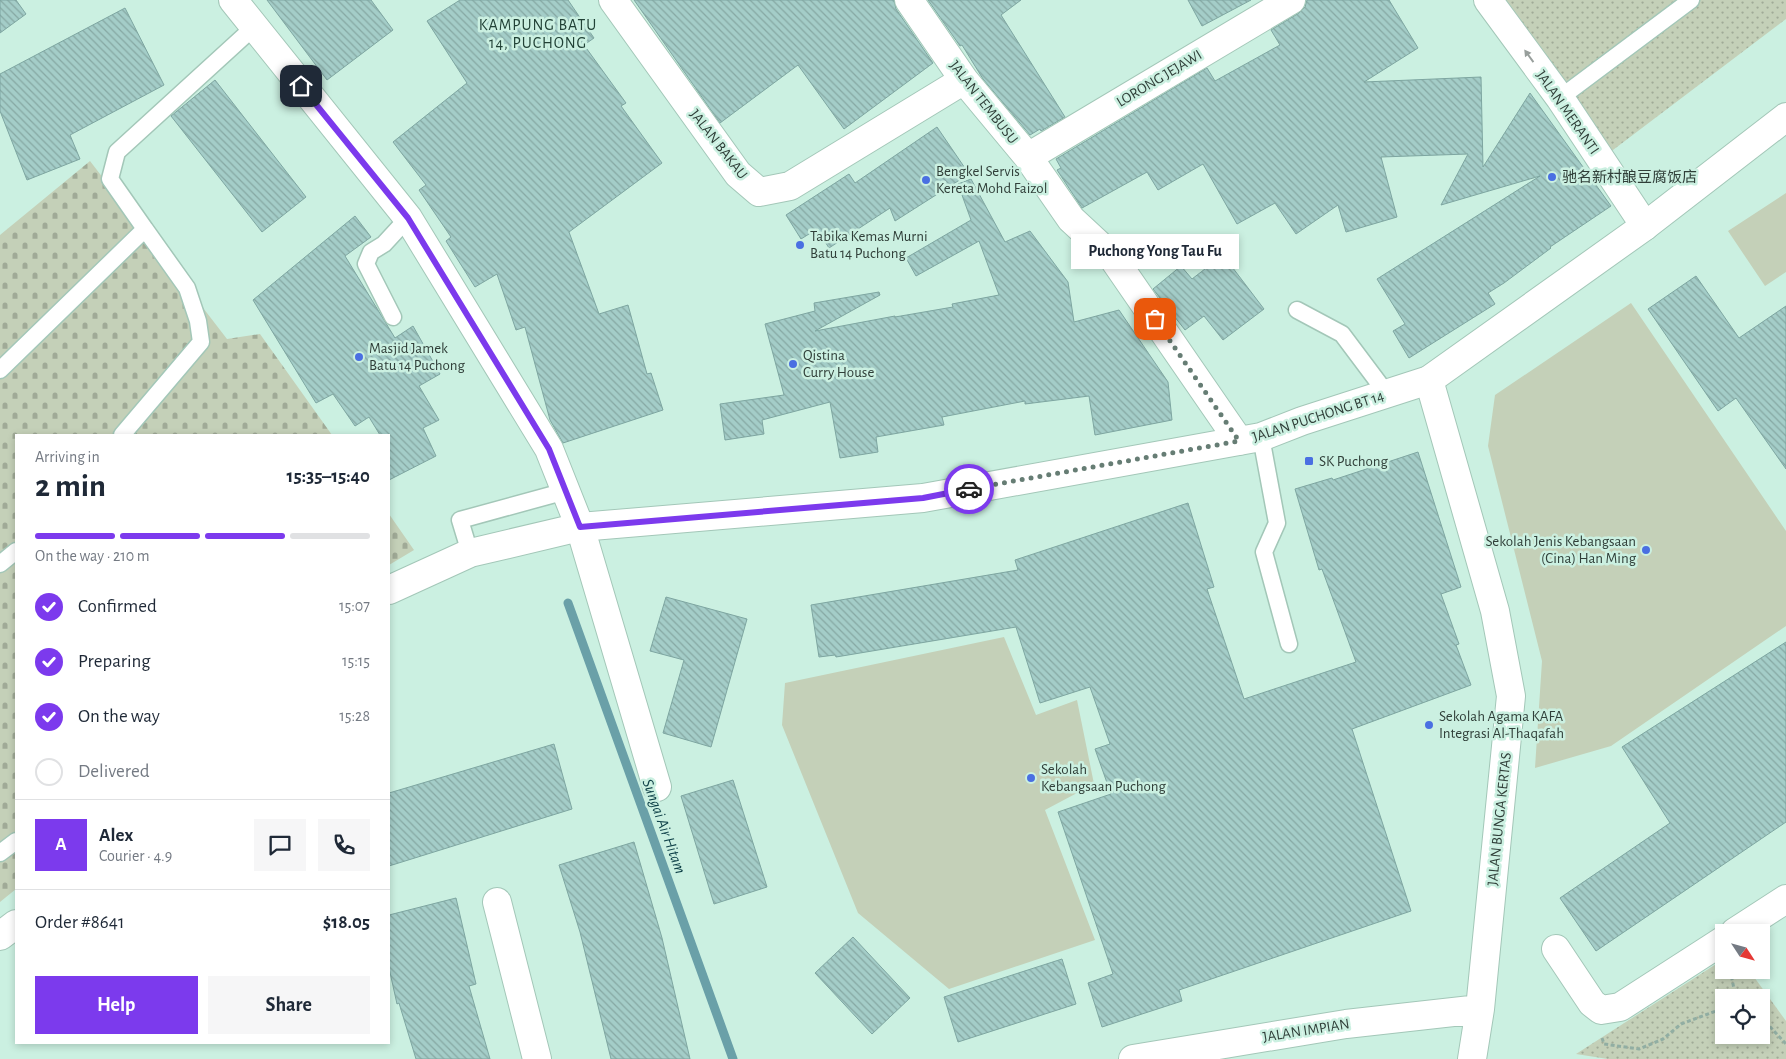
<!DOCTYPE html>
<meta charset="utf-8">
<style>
body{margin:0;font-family:"Alegreya Sans","Noto Sans SC",sans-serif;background:#f6f6f7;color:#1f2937;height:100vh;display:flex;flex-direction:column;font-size:19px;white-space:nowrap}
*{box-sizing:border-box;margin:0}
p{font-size:16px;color:#747a83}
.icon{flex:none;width:28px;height:28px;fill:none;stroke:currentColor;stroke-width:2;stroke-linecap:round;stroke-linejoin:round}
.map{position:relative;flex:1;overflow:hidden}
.side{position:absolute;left:15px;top:434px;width:375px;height:610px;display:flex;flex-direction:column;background:#fff;border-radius:0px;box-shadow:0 2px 8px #0003}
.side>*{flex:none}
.needle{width:32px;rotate:126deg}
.tools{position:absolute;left:1715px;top:924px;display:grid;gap:10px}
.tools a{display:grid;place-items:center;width:55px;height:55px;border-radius:0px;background:#fff;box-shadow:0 2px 8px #0003;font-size:25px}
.pin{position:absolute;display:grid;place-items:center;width:42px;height:42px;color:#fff;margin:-21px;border-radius:10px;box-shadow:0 2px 8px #0006}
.courier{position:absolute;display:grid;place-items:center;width:50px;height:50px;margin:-25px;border:4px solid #7c3aed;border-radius:50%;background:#fff;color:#222;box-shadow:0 1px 6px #0007}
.bubble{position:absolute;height:35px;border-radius:0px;background:#fff;box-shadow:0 2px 8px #0003;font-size:16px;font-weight:700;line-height:35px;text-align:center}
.headline em{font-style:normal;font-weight:700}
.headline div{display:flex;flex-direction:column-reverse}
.headline{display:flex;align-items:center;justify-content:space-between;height:85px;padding:0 20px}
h1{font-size:32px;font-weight:700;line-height:38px}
.bar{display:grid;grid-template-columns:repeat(4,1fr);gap:8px 5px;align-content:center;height:60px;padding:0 20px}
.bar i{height:6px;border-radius:4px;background:#e0e1e3}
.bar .selected{background:#7c3aed}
.bar p{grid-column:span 4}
.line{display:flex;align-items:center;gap:12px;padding:0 20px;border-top:1px solid #e0e1e3}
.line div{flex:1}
.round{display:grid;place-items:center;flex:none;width:52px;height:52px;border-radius:0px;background:#f6f6f7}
ol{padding:0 20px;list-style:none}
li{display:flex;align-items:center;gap:15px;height:55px}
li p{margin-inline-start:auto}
li .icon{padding:5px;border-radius:50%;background:#7c3aed;color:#fff;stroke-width:4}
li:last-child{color:#747a83}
li i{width:28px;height:28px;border:2px solid #e0e1e3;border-radius:50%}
.cta{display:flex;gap:10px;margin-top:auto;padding:10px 20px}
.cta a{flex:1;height:58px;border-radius:0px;background:#7c3aed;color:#fff;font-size:20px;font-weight:700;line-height:58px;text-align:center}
.cta a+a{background:#f6f6f7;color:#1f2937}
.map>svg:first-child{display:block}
.grass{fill:url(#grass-dots);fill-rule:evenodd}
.cemetery{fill:url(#cemetery-stones)}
.pitch{fill:#c4d0b8}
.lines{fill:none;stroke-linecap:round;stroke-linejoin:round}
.stream{stroke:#6aa0a8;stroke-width:9}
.building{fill:url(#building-back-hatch);stroke:#7ea6a1}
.service-casing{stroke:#a3c7b8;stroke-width:19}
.minor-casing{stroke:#a3c7b8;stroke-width:30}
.tertiary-casing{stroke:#a3c7b8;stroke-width:30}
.path{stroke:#91aea3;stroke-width:3;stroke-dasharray:4 2.5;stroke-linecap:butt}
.service{stroke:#fff;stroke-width:16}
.minor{stroke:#fff;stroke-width:28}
.tertiary{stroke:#fff;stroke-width:28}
.oneway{fill:#989f9c}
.done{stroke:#667d74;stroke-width:5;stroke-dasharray:0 9}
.route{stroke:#7c3aed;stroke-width:6}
.poi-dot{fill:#4a6fe2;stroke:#cbf0e1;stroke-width:2}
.labels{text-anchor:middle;stroke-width:5;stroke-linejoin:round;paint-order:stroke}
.street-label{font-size:15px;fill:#303f39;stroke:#cbf0e1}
.poi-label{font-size:15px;fill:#303f39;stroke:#cbf0e1;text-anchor:start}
.neighbourhood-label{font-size:16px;letter-spacing:1px;fill:#214136;stroke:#cbf0e1}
.water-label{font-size:16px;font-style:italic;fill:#104249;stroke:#cbf0e1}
</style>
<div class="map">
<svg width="1786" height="1059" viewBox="0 0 1786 1059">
<defs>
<pattern id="grass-dots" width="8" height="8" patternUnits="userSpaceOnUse" patternTransform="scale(1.25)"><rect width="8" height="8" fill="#c4d0b8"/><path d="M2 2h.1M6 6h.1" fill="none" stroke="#a0aa97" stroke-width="1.8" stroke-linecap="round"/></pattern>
<pattern id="cemetery-stones" width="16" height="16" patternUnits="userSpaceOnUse" patternTransform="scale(1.25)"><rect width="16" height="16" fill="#c4d0b8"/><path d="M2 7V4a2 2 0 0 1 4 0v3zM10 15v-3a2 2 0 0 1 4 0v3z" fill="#a0aa97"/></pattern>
<pattern id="building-back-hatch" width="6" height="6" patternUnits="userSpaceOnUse" patternTransform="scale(1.25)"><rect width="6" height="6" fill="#a4cdc8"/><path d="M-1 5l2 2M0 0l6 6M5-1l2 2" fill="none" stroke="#86a8a3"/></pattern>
</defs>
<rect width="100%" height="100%" fill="#cbf0e1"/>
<!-- grass -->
<path class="grass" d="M1501,0h285v19l-177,134z
M1724,959v11h25l37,51v38h-178l-32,-5zM1724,998h37v37h-37z"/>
<!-- cemetery -->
<path class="cemetery" d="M90,161l137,178 33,-5 72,101h-316v454l-16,13v-667z
M389,514l25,36 -25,15z"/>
<!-- pitch -->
<path class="pitch" d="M1786,193v79l-21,14 -37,-55z
M1631,303l155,228v95l-175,120 -76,22 7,-107 -54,-215 7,-51z
M1004,637l32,78 41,-15 17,84 -49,26 50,130 -146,49 -91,-76 -76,-188 3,-42z"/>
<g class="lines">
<!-- stream -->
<path class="stream" d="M568,603l165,456"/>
</g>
<!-- building -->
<path class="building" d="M0,0h16l10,14 -26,19z
M267,0h104l22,30 -66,50z
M460,0h108l26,38 -10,7 42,58 -5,3 41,57 -93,69 30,82 29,-9 19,69 4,-1 12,37 -100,33 -13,-23 -25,-93 -9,3 -19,-56 -22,13 -29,-46 5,-4 -32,-47 7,-5 -33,-43 74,-59 -40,-62z
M634,0h260l2,9 37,54 -89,66 -46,-64 -78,58z
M928,0h93l-20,15 64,102 -24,14 -1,-2 -10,6 -47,-56 -21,-34 -2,1z
M1188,0h63l-49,26z
M1307,0h82l29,48 -54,34 117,-5 2,90 47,-74 81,113 -61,41 1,1 -47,35 -16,10 7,11 -86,54 -16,-27 12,-7 -28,-45 163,-103 -99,29 27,-51 -87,3 16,60 -51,15 -8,-27 -42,29 -21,-31 -38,21 -34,-60 -45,26 -11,-18 -65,36 -25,-38 4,-2 -5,-9 151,-91 8,13 65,-36 -9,-15 28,-17 6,-6z
M125,8l39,77 -94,50 10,24 -53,21 -27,-69v-37z
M215,80l91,117 -44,35 -91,-116z
M937,127l32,47 -74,47 -5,-13 -61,40 -12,-19 -16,10 -15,-24 63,-41 6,9z
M971,179l34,63 25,-11 38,51 6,40 45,-12 49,72 4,38 -77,15 -6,-39 -64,8v-3l-83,16 2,8 -68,12 2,15 -38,6 -10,-56 -68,18 2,14 -39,6 -5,-36 64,-9 -19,-71 50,-13 -1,-8 65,-11 1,3 -65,36 80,-15v1l58,-10 -1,-3 47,-9 -20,-54 -63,35 -10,-18 65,-38 -13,-36z
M355,216l16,21 -26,19 50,82 18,-12 27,48 -21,12 20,34 -16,8 13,28 -47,24v-45h-9l-11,-18 -14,9 -22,-32 -17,9 -63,-103z
M1223,255l41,54 -41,31 -19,-24 -19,14 -32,-41 28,-23 11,13z
M1696,276l43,62 47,-32v163l-50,-71 -18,13 -70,-102z
M1418,452l43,135 -20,7 18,50 -3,1 15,40 -119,44 59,182 -232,79 3,11 -80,26 -14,-44 25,-9 -55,-162 53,-18 -16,-45 15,-5 -20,-57 -50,16 -24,-76 -180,30 -1,-2 -16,2 -8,-52 207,-35 -3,-10 173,-57 26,84 -7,2 37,110 112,-37 -34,-93 -3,1 -24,-81 37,-11 1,2z
M666,597l81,22 -36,128 -48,-14 21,-73 -34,-9z
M1786,642v180l-190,129 -36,-53 110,-75 -48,-76z
M554,744l18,65 -183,57v-73z
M733,780l34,107 -53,17 -33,-108z
M634,842l28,96 28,121h-79l-31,-127 -21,-67z
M456,898l20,86 -7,2 21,73h-74l-17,-56 -2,1 -8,-36v-53z
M853,937l57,61 -38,36 -57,-61z
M1062,959l14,45 -118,38 -14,-45z"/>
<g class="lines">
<defs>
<path id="service" d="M1560,98l131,-98
M1297,310l45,24 45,60
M393,317l-27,-53 5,-12 13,-8 24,-26
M0,370l145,-141 -35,-50 7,-27 137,-125
M122,435l79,-93 -3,-21 -11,-33 -42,-59
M1261,437l16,86 -13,29 25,92
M470,553l-10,-33 106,-29
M0,564l16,-13
M0,853l16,-12"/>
<path id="minor" d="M233,0l175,218 141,231 31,78 77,260
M613,0l125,174 21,18 31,-6 174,-106
M909,0l55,80 64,77 43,62 42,39 126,183
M1488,0l72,98 85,128
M1028,157l263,-157
M1429,380l66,231 16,85 -31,313 -8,50
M497,902l40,157
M1735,932l51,-33
M1556,949l36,54 9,7 19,-3 104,-67
M1133,1059l213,-35 134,-15"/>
<path id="tertiary" d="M389,590l81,-37 110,-26 343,-29 338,-61 41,-16 127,-41 216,-154 141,-109
M0,936l16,-12"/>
</defs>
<!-- service casing -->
<use href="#service" class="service-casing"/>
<!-- minor casing -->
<use href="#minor" class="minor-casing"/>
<!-- tertiary casing -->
<use href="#tertiary" class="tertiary-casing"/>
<!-- path -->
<path class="path" d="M1730,970l6,28
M1761,1017l25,27
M1602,1038l2,6 35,5 24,-10 18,-15 43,-16"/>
<!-- service -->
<use href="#service" class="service"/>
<!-- minor -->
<use href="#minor" class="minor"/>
<!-- tertiary -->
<use href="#tertiary" class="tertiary"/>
</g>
<!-- one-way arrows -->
<defs><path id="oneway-solid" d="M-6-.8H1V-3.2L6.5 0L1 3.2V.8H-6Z" transform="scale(1.25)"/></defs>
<use class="oneway" href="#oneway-solid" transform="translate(1529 56) rotate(-126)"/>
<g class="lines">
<!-- done -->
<path class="done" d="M969,489l270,-48 -84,-122"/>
<!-- route -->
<path class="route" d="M301,86l107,132 141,231 31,78 343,-29 46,-9"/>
</g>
<!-- markers -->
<g class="poi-dot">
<circle cx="1552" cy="177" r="5"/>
<circle cx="926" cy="180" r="5"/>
<circle cx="800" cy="245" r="5"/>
<circle cx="359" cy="357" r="5"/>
<circle cx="793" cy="364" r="5"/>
<rect x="1304" y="456" width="10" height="10" rx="2.5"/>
<circle cx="1646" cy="550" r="5"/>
<circle cx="1429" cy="725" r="5"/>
<circle cx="1031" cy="778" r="5"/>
</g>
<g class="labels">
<!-- street labels -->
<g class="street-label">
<text transform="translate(1159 78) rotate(-31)" y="5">LORONG JEJAWI</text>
<text transform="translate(984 102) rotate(52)" y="5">JALAN TEMBUSU</text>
<text transform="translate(1568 112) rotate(55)" y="5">JALAN MERANTI</text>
<text transform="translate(719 144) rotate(52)" y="5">JALAN BAKAU</text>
<text transform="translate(1318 416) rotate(-18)" y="5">JALAN PUCHONG BT 14</text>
<text transform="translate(1499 819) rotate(-84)" y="5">JALAN BUNGA KERTAS</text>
<text transform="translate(1306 1030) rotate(-9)" y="5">JALAN IMPIAN</text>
</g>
<!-- poi labels -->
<g class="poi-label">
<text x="936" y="176">Bengkel Servis<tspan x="936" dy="17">Kereta Mohd Faizol</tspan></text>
<text x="1562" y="182">驰名新村酿豆腐饭店</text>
<text x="810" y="241">Tabika Kemas Murni<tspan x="810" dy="17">Batu 14 Puchong</tspan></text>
<text x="369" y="353">Masjid Jamek<tspan x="369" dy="17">Batu 14 Puchong</tspan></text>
<text x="803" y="360">Qistina<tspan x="803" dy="17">Curry House</tspan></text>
<text x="1319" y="466">SK Puchong</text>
<text x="1636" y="546" text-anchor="end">Sekolah Jenis Kebangsaan<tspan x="1636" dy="17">(Cina) Han Ming</tspan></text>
<text x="1439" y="721">Sekolah Agama KAFA<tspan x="1439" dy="17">Integrasi Al-Thaqafah</tspan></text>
<text x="1041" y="774">Sekolah<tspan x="1041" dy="17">Kebangsaan Puchong</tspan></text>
</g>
<!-- neighbourhood labels -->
<g class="neighbourhood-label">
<text x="538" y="30">KAMPUNG BATU<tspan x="538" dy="18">14, PUCHONG</tspan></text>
</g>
<!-- water labels -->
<g class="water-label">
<text transform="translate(665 826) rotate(70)" y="6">Sungai Air Hitam</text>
</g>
</g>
</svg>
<div class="tools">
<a><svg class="needle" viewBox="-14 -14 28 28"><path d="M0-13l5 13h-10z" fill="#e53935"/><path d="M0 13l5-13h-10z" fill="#747a83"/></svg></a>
<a><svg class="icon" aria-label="locate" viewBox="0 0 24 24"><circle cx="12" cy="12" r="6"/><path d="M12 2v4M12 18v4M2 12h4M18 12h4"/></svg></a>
</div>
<div class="pin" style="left:1155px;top:319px;background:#ea580c"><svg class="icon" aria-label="bag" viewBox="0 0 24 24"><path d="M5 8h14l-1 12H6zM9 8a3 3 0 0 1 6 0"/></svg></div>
<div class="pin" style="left:301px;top:86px;background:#1f2937"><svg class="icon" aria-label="home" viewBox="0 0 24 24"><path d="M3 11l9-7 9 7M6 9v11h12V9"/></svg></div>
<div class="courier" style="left:969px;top:489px"><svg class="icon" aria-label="car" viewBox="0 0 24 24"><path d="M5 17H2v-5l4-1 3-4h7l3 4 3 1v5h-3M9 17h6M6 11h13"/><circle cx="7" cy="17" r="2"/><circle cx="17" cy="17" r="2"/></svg></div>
<div class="bubble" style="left:1071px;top:234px;width:168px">Puchong Yong Tau Fu</div>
<section class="side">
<div class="headline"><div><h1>2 min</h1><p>Arriving in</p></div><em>15:35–15:40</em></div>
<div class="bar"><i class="selected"></i><i class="selected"></i><i class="selected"></i><i></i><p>On the way · 210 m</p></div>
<ol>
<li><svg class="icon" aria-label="check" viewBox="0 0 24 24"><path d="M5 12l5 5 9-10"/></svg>Confirmed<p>15:07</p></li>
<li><svg class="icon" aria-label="check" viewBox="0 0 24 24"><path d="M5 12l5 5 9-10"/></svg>Preparing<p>15:15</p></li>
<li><svg class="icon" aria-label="check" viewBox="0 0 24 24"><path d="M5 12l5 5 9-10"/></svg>On the way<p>15:28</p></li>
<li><i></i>Delivered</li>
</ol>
<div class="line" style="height:90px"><b class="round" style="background:#7c3aed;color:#fff">A</b><div><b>Alex</b><p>Courier · 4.9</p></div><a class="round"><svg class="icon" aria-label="chat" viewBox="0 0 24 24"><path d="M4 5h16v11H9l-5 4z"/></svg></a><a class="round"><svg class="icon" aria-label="phone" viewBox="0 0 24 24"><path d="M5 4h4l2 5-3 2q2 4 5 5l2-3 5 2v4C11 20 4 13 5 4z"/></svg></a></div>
<div class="line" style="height:65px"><div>Order #8641</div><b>$18.05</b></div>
<div class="cta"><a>Help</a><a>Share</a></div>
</section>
</div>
